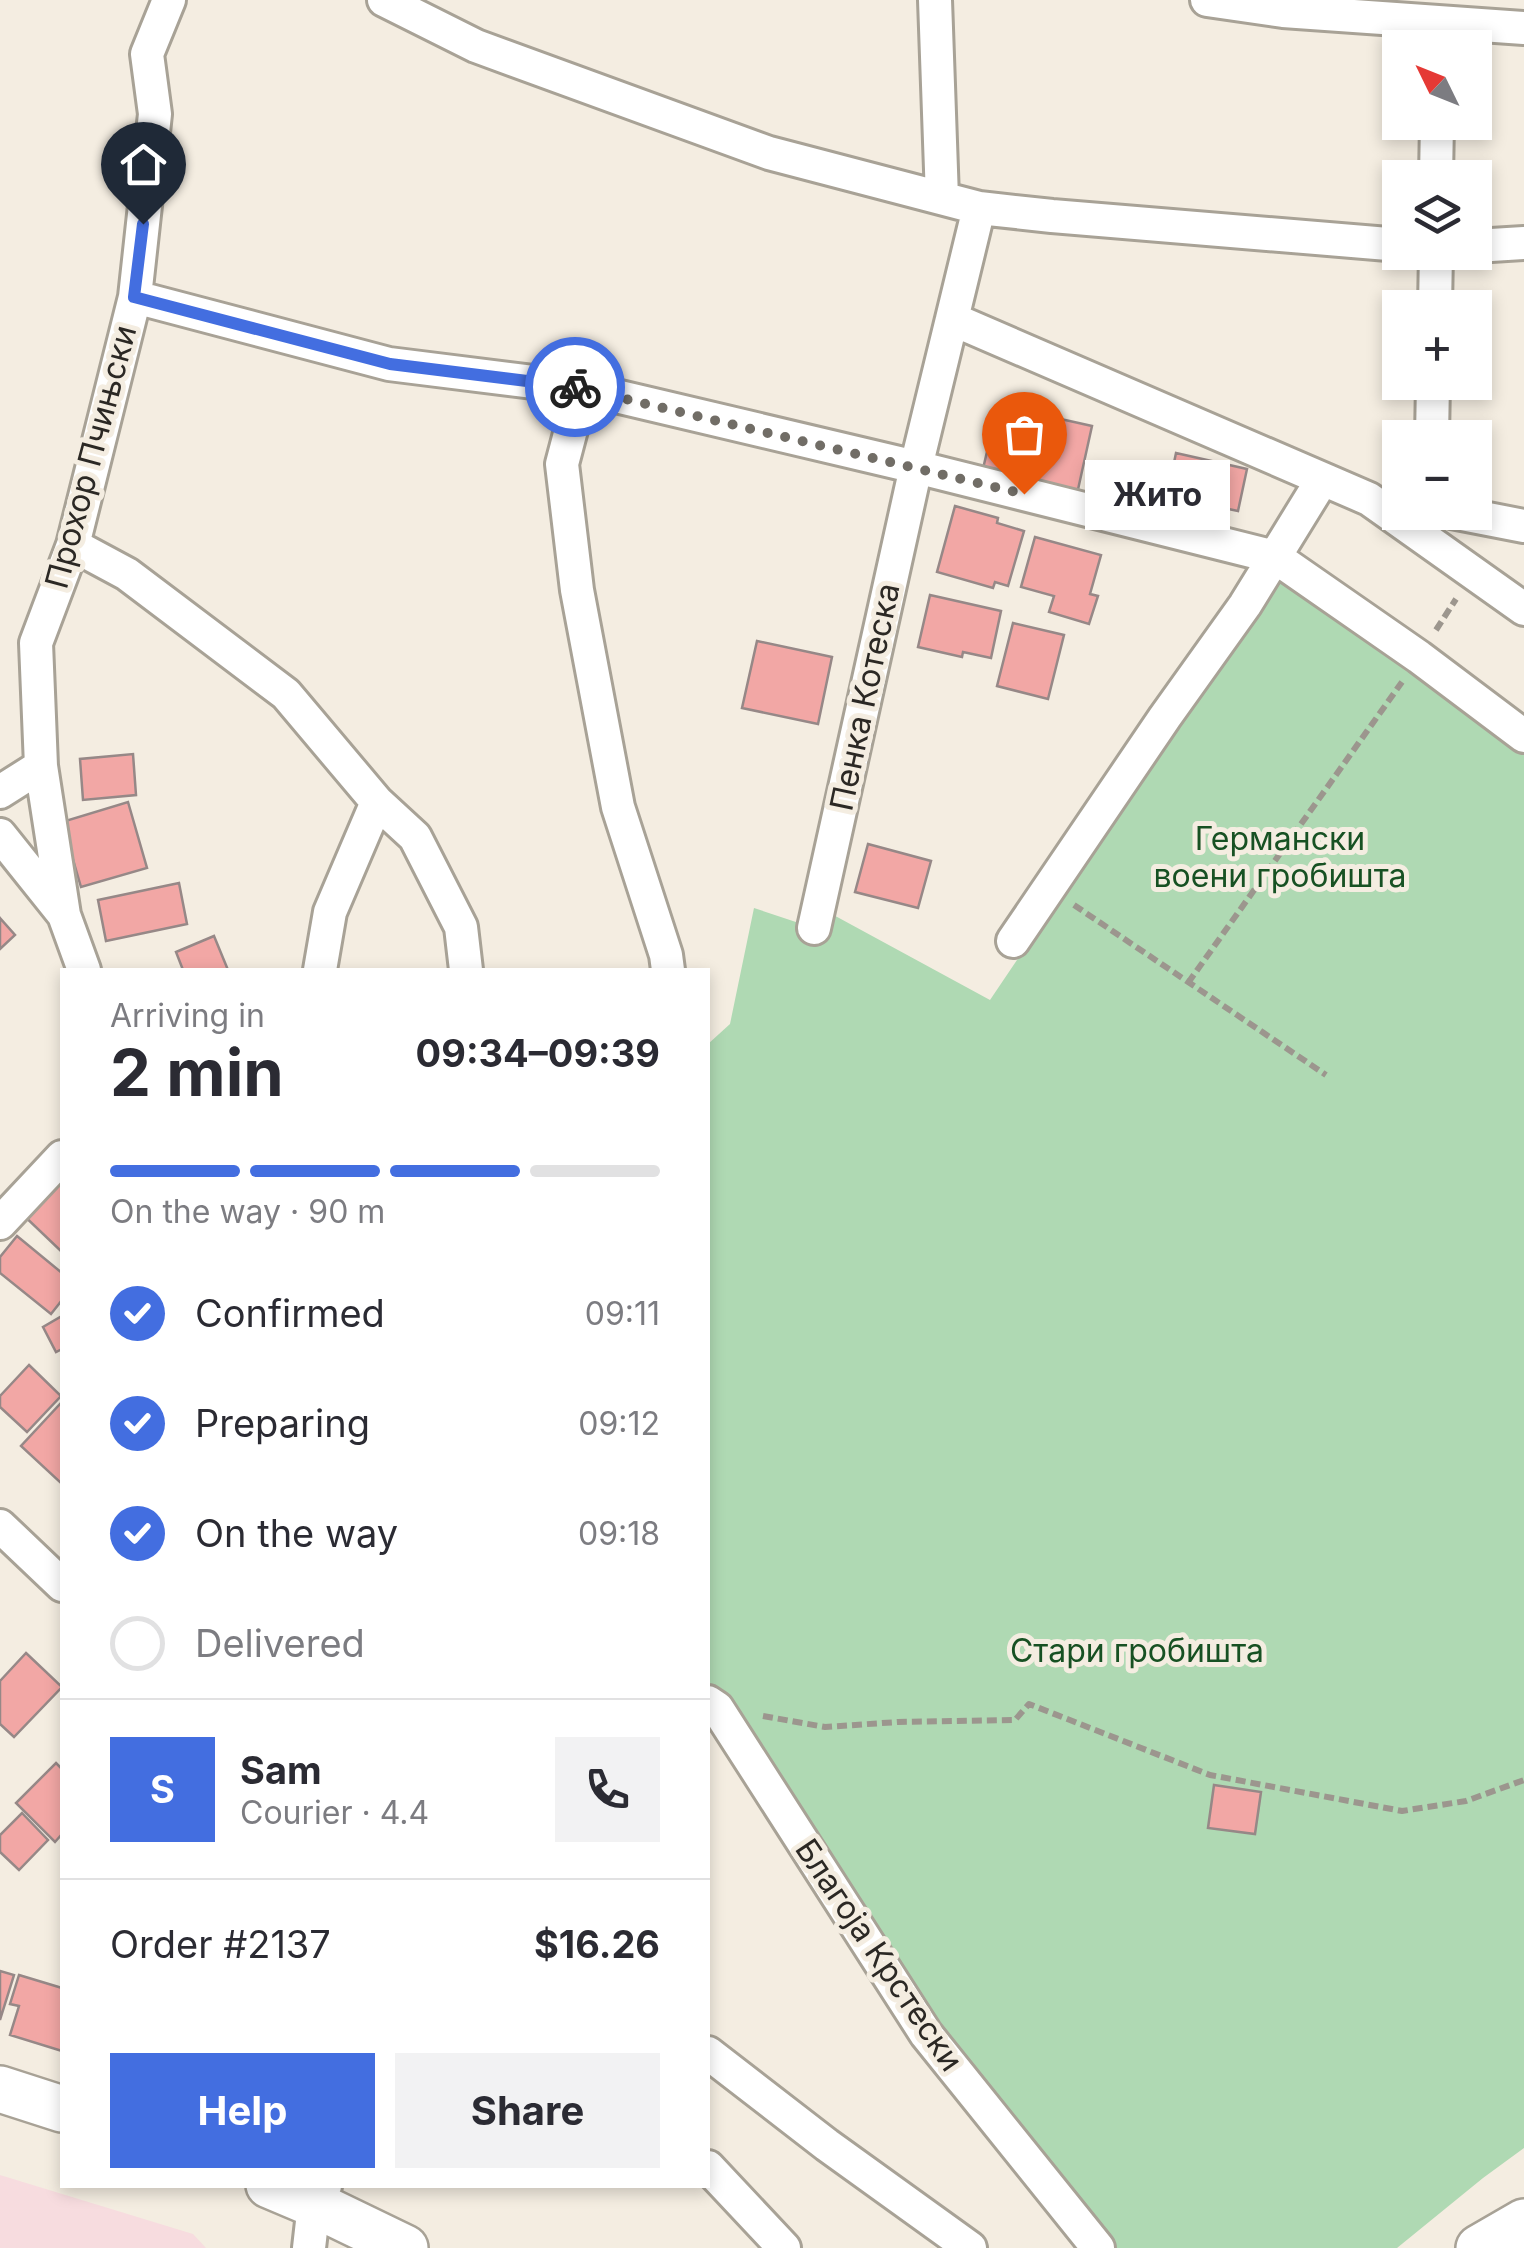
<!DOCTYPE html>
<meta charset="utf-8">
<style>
body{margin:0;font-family:Inter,sans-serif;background:#f2f2f3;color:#2b2b33;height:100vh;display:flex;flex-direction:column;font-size:38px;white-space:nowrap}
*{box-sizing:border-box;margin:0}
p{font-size:32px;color:#7c7c81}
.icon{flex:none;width:55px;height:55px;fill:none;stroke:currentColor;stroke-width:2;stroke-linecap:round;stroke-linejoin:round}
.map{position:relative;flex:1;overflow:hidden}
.details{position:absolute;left:60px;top:968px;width:650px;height:1220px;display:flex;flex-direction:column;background:#fff;border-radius:0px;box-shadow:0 5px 15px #0003}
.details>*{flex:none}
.needle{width:65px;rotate:313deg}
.fabs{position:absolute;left:1382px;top:30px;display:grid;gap:20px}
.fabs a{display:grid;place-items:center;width:110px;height:110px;border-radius:0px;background:#fff;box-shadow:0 5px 15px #0003;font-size:50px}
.pin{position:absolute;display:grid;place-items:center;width:85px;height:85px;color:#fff;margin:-102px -42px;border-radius:50% 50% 50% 0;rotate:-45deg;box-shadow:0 0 10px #0007}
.pin .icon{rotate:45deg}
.courier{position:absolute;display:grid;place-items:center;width:100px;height:100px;margin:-50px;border:8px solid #436ee0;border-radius:50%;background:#fff;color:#222;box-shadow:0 2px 12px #0007}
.bubble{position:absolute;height:70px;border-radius:0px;background:#fff;box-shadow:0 5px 15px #0003;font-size:32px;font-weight:700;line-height:70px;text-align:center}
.summary em{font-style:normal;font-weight:700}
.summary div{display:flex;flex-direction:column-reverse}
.summary{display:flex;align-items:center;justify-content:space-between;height:170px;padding:0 50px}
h1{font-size:65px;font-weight:700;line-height:75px}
.bar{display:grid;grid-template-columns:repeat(4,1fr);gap:15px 10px;align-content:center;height:120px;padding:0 50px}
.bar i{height:12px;border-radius:8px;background:#e1e1e2}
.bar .selected{background:#436ee0}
.bar p{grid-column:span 4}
.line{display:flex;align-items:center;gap:25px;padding:0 50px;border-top:2px solid #e1e1e2}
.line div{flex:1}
.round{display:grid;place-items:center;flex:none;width:105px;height:105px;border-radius:0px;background:#f2f2f3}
ol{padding:0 50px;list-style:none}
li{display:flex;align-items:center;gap:30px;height:110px}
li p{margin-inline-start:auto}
li .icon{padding:10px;border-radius:50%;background:#436ee0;color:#fff;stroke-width:4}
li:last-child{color:#7c7c81}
li i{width:55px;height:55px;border:5px solid #e1e1e2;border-radius:50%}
.action{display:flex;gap:20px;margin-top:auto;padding:20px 50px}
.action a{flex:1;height:115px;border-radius:0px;background:#436ee0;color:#fff;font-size:40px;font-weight:700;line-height:115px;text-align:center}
.action a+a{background:#f2f2f3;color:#2b2b33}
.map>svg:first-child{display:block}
.education{fill:#f7dcdf}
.green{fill:#afd9b3}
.building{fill:#f2a7a5;stroke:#968887;stroke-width:2.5}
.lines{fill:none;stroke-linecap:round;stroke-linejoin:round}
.street-casing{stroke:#a8a296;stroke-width:38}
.secondary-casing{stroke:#a8a296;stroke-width:50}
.path{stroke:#9c968e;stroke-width:6;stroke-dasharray:10 5;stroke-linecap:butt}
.street{stroke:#fff;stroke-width:32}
.secondary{stroke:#fff;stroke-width:45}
.done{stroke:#716d66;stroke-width:10;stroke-dasharray:0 18}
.route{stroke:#436ee0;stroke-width:12}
.labels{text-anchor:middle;stroke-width:10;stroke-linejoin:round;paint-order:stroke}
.street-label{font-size:32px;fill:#2b2824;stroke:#f4ede1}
.park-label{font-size:32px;fill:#175123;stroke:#f4ede1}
</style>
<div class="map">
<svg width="1524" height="2248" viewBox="0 0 1524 2248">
<rect width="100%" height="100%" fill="#f4ede1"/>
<!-- education -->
<path class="education" d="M0,2175l193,59 13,14h-206z"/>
<!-- green -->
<path class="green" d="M1279,571l245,176v1401l-41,30 -86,70h-299l-85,-106 -305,-445v-653l22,-20 24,-116 60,20 14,-16 162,88z"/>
<!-- building -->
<path class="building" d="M998,405l94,21 -15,68 -95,-21z
M1176,453l71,16 -9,42 -71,-15z
M955,506l43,12 -1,5 27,8 -16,55 -13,-4 -2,6 -56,-16z
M1035,537l66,18 -11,39 8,2 -9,28 -40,-12 5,-16 -33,-9z
M930,595l71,16 -10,47 -28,-6 -1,5 -44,-10z
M1013,623l51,12 -16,64 -51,-13z
M757,641l75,16 -14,67 -76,-16z
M133,754l3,41 -53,5 -3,-41z
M128,802l19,66 -66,19 -19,-65z
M868,844l63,17 -13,47 -63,-16z
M179,883l8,41 -81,17 -8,-41z
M0,918l15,17 -15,14z
M214,936l14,34h-45l-7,-18z
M62,1165v87l-43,-41z
M17,1236l45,37v27l-11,14 -51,-41v-16z
M62,1316v33l-6,3 -13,-25z
M29,1365l32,31 -34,36 -27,-25v-11z
M60,1404l2,3v77l-41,-38z
M26,1653l36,34 -48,50 -14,-13v-43z
M56,1763l6,6v65l-7,8 -39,-39z
M1214,1785l47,7 -6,42 -47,-6z
M22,1813l26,27 -29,30 -19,-18v-17z
M0,1971l14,4 -14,45z
M19,1975l43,13v63l-52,-16 9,-29 -9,-2z"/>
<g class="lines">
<defs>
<path id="street" d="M384,0l92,46 293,107 210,55 73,8 348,29
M935,0l7,198
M1207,0l76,11 241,17
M1436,178l1,-56
M1475,246l49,-3
M135,297l254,67 193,24 334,79 359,90 144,100 105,79
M1435,308l1,-56
M952,319l417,180 155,110
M582,388l-20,76 15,126 41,217 48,148 2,15
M1432,438l1,-56
M1452,512l72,14
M73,545l54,29 159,120 91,108 38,35 46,90 5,43
M0,792l41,-26
M0,835l64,80 20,55
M64,915l-23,-149 -5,-123 37,-98 62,-248 20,-183 -8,-60 22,-54
M814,928l102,-461 63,-259
M1013,941l152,-224 80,-112 77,-125
M320,970l10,-58 47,-110
M0,1223l62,-66
M0,1526l62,59
M708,1702l9,6 209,326 172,214
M708,2053l119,92 143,103
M708,2167l76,81
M309,2248l5,-44 11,-18"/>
<path id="secondary" d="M0,2089l62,20
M269,2185l45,19 91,44
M1479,2248l45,-26"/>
</defs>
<!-- street casing -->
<use href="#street" class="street-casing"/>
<!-- secondary casing -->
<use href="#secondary" class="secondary-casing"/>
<!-- path -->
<path class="path" d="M1436,630l20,-31
M1074,905l252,170
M1188,983l214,-301
M763,1716l62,11 73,-5 117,-2 14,-16 181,71 192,36 64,-10 58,-21"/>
<!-- street -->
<use href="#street" class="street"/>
<!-- secondary -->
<use href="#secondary" class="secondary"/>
</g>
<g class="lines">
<!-- done -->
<path class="done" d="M575,387l449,107"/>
<!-- route -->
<path class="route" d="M143,224l-9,73 256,67 185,23"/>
</g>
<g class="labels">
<!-- street labels -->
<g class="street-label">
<text transform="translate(91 457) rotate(-75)" y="11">Прохор Пчињски</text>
<text transform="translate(865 697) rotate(-78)" y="11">Пенка Котеска</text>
<text transform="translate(879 1955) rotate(56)" y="11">Благоја Крстески</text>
</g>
<!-- park labels -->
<g class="park-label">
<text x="1280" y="850">Германски<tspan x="1280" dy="37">воени гробишта</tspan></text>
<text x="1137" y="1662">Стари гробишта</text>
</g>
</g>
</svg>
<div class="fabs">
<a><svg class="needle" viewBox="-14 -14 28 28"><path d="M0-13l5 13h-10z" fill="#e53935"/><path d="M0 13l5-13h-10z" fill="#7c7c81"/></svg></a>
<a><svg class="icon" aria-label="layers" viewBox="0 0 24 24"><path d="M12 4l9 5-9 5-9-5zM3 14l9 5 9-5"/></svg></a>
<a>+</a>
<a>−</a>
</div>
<div class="pin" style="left:1024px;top:494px;background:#ea580c"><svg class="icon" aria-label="bag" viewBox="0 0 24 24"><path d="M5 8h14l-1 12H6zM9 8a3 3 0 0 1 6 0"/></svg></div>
<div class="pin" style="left:143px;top:224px;background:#1f2937"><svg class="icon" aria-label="home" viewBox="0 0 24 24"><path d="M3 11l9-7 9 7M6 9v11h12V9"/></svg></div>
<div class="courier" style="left:575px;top:387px"><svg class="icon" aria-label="bike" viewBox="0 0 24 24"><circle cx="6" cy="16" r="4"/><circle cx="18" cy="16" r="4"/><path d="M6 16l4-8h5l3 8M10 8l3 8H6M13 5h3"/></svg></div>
<div class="bubble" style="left:1085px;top:460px;width:145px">Жито</div>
<section class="details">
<div class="summary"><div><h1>2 min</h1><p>Arriving in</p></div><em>09:34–09:39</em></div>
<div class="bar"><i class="selected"></i><i class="selected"></i><i class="selected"></i><i></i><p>On the way · 90 m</p></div>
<ol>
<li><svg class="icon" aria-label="check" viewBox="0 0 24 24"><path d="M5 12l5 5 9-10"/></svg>Confirmed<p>09:11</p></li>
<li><svg class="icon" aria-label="check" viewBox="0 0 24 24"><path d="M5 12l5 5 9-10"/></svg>Preparing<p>09:12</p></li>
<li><svg class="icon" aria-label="check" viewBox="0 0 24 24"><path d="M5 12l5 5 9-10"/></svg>On the way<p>09:18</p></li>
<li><i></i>Delivered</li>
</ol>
<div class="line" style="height:180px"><b class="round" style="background:#436ee0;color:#fff">S</b><div><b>Sam</b><p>Courier · 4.4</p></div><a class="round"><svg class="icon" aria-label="phone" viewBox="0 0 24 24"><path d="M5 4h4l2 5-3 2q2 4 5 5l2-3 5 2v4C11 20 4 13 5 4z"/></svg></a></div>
<div class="line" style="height:130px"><div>Order #2137</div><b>$16.26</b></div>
<div class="action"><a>Help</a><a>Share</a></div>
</section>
</div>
